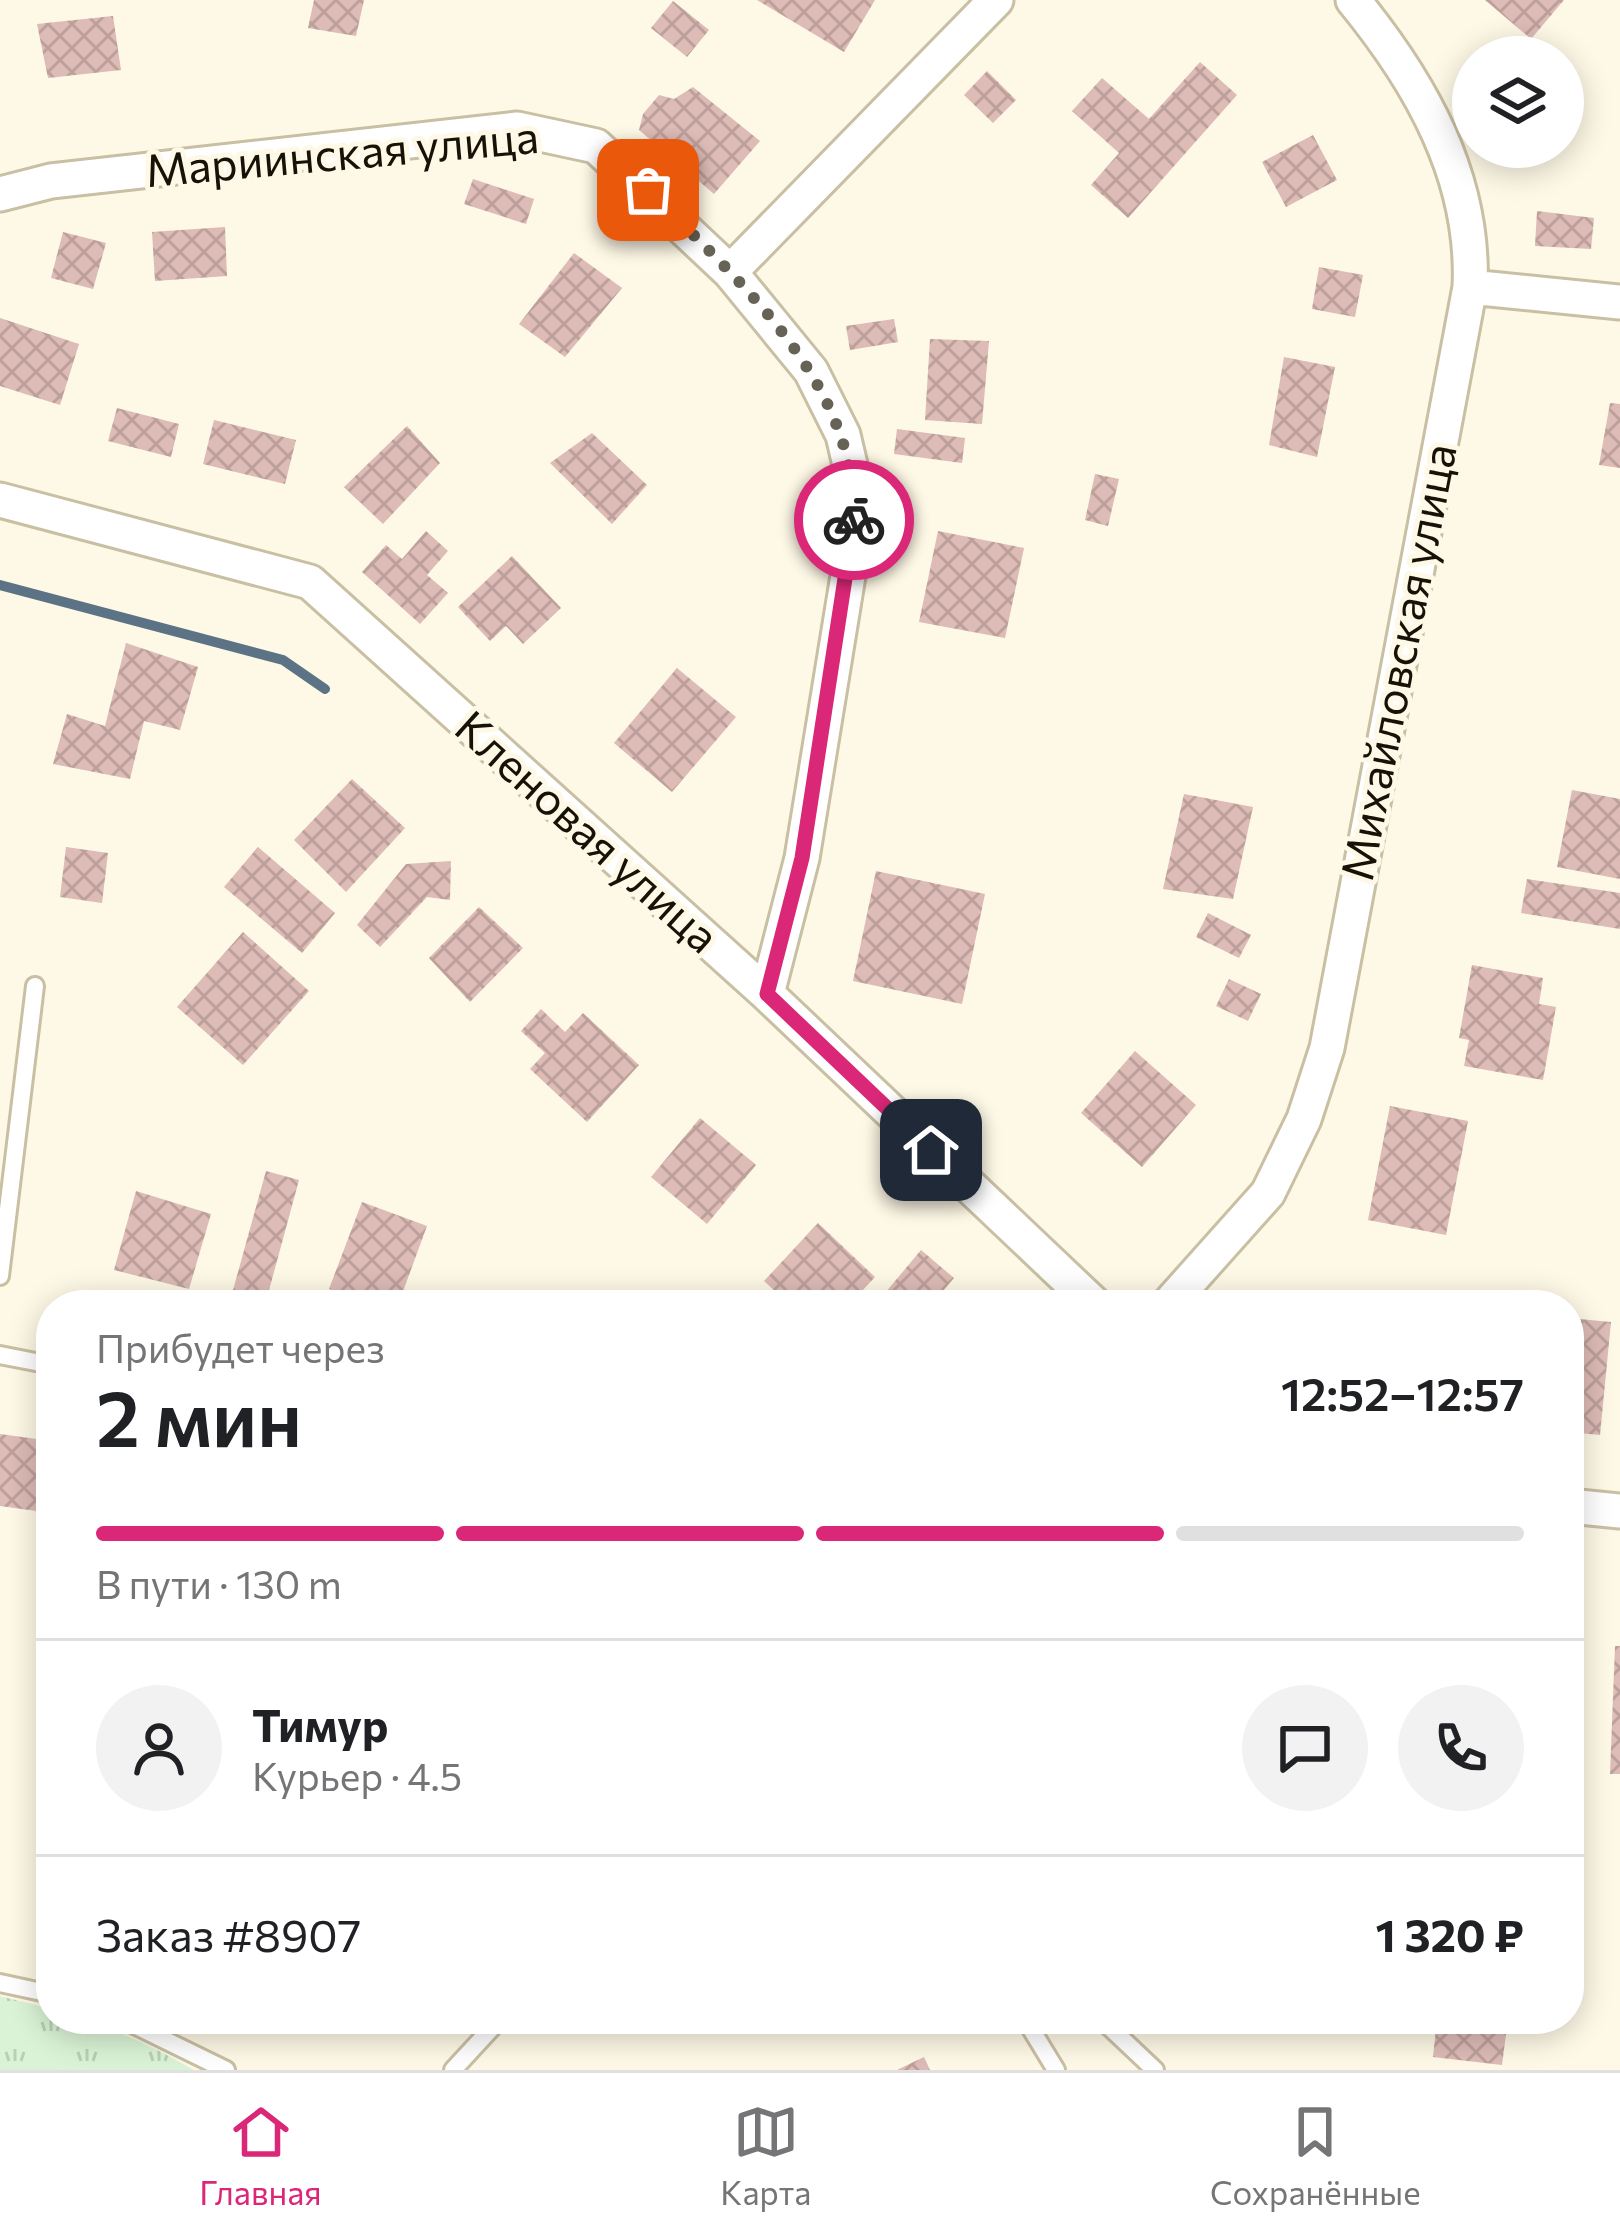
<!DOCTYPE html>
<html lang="ru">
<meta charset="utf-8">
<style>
body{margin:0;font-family:Commissioner,sans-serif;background:#f2f2f2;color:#202124;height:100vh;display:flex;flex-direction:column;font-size:45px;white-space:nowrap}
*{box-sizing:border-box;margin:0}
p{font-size:39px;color:#757577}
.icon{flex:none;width:66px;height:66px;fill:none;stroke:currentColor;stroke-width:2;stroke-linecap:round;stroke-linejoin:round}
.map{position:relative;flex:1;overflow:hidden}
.panel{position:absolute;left:36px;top:1290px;width:1548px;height:744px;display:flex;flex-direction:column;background:#fff;border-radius:48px;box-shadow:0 6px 30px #0003}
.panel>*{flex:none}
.tools{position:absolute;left:1452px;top:36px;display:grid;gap:24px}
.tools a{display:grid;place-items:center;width:132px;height:132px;border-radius:50%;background:#fff;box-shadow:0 6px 30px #0003;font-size:60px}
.pin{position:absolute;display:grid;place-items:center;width:102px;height:102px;color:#fff;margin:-51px;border-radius:24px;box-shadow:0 6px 18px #0006}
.courier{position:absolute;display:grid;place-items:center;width:120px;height:120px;margin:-60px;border:9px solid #db2777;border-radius:50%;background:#fff;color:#222;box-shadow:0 3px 15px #0007}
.head em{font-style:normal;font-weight:600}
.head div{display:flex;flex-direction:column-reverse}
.head{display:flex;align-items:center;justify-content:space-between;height:204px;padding:0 60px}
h1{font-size:78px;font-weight:600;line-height:90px}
.bar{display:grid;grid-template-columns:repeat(4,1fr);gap:18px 12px;align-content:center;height:144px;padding:0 60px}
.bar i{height:15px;border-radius:9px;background:#e0e0e0}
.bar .active{background:#db2777}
.bar p{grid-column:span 4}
.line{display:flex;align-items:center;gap:30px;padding:0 60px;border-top:3px solid #e0e0e0}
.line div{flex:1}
.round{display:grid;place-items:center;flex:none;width:126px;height:126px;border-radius:63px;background:#f2f2f2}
.tabs{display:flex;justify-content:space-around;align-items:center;height:168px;border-top:3px solid #e0e0e0;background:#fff;font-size:33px;color:#757577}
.tabs a{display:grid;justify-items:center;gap:6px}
.tabs .active{color:#db2777}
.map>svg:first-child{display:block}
.grass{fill:url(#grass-tufts)}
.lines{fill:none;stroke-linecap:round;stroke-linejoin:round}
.stream{stroke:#5b7384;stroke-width:10}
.building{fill:url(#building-cross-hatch)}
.lane-casing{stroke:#c9bfa2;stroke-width:22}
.street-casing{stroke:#c9bfa2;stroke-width:39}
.lane{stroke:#fff;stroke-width:16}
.street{stroke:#fff;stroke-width:33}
.done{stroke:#676256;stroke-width:12;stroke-dasharray:0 21.6}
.route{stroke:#db2777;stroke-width:15}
.labels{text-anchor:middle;stroke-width:10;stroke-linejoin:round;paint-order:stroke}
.street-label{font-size:45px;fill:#161208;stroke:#fef8e6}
</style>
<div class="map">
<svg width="1620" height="2070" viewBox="0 0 1620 2070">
<defs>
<pattern id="grass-tufts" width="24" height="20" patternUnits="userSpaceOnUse" patternTransform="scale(3)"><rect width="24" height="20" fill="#daf3d6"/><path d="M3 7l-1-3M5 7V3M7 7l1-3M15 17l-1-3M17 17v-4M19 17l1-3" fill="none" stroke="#bacfb6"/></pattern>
<pattern id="building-cross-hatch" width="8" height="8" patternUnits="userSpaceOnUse" patternTransform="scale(3)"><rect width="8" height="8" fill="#ddbbb6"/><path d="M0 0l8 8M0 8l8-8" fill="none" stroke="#bda09b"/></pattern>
</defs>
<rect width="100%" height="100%" fill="#fef8e6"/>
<!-- grass -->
<path class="grass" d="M0,1996l51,13v10c53,0 98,26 143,51h-194z"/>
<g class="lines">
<!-- stream -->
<path class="stream" d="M0,585l283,75 42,29"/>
</g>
<!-- building -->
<path class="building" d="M314,0h50l-8,36 -48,-8z
M757,0h118l-31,52z
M1485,0h79l-33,39z
M673,1l36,29 -22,27 -36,-29z
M113,16l8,54 -73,8 -11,-54z
M1200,62l37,33 -109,123 -37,-33 28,-32 -47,-42 30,-33 47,41z
M987,71l29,29 -23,23 -29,-28z
M693,87l67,54 -46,53 -75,-64 4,-16 16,-19 15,4z
M1313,135l24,45 -51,27 -24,-45z
M473,179l61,20 -8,25 -62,-20z
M1537,211l57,7 -3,31 -56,-3z
M225,227l2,49 -72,5 -3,-49z
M63,232l43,11 -13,46 -42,-11z
M574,253l48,35 -57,69 -46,-33z
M1319,267l44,8 -8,42 -43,-8z
M0,318l79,26 -19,61 -60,-19z
M894,319l4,23 -48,8 -4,-24z
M930,339l59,2 -7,83 -57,-4z
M1284,357l51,10 -18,90 -48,-12z
M1610,403l10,1v64l-21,-3z
M117,408l62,16 -8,33 -63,-16z
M214,420l82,20 -11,44 -82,-20z
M407,426l33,37 -57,61 -39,-37z
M897,429l68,9 -3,25 -68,-9z
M592,433l55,52 -35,39 -62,-61z
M1095,474l24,5 -11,47 -23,-6z
M426,531l22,20 -21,24 21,18 -28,31 -58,-52 24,-27 16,14z
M938,531l86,17 -19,90 -86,-16z
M512,556l49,52 -38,36 -17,-18 -16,15 -32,-34z
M126,643l72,24 -18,63 -36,-9 -14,58 -77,-15 14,-50 38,12z
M677,668l59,49 -64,75 -58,-49z
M352,779l53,49 -59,64 -52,-52z
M1572,790l48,9v80l-63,-12z
M1184,794l69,13 -20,92 -70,-10z
M66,847l42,6 -6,50 -42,-6z
M258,847l77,66 -33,40 -78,-66z
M451,861l-1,39 -23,-3 -47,50 -23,-22 49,-61z
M876,871l109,23 -23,110 -109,-23z
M1527,879l93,14v36l-99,-16z
M479,907l44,41 -53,54 -41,-44z
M1208,913l43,22 -12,23 -43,-21z
M243,932l66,59 -66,74 -66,-58z
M1472,965l71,13 -4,26 17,3 -13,73 -79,-14 5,-26 -10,-2z
M1229,979l32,15 -13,27 -32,-15z
M541,1009l24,23 18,-19 56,52 -52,57 -57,-53 15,-16 -24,-22z
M1135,1051l61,54 -54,62 -61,-54z
M1390,1106l78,15 -22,114 -78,-15z
M700,1118l56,47 -49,59 -56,-47z
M266,1171l33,9 -34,125h-23l-12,-4z
M136,1191l75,23 -22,75 -75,-19z
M362,1202l65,24 -29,79h-25l-44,-16z
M818,1223l57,54 -26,28h-59l-26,-24z
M921,1250l33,28 -23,27h-56z
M1569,1318l42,4 -11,113 -31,-3z
M0,1434l51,7v72l-51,-7z
M1615,1646h5v128h-10z
M1437,2019h71l-6,46 -69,-8z
M924,2057l6,13h-33z"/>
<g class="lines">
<defs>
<path id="lane" d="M0,1276l35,-290
M0,1355l51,10
M0,1983l51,11
M122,2019l104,51
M1025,2019l31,51
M1101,2019l54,51
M453,2070l47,-51"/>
<path id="street" d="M0,194l51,-13 466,-52 79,17 134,126 81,99 32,64 12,51 -1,53 -52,319 -35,136
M730,272l266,-272
M1470,287l150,15
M0,500l310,82 457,412 328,311
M1168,1305l100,-112 36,-74 23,-71 143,-761c5,-109 -49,-204 -117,-287
M1569,1506l51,5"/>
</defs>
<!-- lane casing -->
<use href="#lane" class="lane-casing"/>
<!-- street casing -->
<use href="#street" class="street-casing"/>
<!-- lane -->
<use href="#lane" class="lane"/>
<!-- street -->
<use href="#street" class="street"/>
</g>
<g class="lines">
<!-- done -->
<path class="done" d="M648,190c90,90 209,192 206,330"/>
<!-- route -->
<path class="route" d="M854,520l-52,338 -35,136 164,156"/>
</g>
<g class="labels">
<!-- street labels -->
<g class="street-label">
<text transform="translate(342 154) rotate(-5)" y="16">Мариинская улица</text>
<text transform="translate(1399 662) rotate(-79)" y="16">Михайловская улица</text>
<text transform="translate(587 832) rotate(42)" y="16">Кленовая улица</text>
</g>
</g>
</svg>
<div class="tools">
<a><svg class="icon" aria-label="layers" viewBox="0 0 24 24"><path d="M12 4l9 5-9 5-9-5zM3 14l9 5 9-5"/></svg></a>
</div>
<div class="pin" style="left:648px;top:190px;background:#ea580c"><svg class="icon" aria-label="bag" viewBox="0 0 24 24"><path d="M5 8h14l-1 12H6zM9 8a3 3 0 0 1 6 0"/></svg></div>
<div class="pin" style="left:931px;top:1150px;background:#1f2937"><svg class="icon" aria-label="home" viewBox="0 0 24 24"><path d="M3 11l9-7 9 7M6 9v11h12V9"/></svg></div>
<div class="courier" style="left:854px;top:520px"><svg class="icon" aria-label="bike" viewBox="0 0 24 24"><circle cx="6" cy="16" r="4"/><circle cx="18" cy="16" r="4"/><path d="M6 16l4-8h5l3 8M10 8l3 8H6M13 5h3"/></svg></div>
<section class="panel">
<div class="head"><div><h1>2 мин</h1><p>Прибудет через</p></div><em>12:52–12:57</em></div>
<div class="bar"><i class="active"></i><i class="active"></i><i class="active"></i><i></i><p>В пути · 130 m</p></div>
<div class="line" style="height:216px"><a class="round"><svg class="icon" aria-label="person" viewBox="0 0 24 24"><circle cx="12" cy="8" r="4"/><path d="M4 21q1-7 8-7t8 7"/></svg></a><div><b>Тимур</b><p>Курьер · 4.5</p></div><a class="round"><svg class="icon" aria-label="chat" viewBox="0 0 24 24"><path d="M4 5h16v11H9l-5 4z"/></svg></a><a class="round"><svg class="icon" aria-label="phone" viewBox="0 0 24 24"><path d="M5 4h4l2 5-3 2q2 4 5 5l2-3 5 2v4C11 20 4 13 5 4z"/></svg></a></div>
<div class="line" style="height:156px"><div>Заказ #8907</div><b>1 320 ₽</b></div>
</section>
</div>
<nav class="tabs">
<a class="active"><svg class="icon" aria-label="home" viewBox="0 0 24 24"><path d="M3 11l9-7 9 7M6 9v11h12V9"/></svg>Главная</a>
<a><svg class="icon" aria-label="map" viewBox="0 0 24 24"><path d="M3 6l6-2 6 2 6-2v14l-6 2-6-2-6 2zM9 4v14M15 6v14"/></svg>Карта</a>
<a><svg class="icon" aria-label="saved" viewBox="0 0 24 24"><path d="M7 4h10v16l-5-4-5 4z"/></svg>Сохранённые</a>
</nav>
